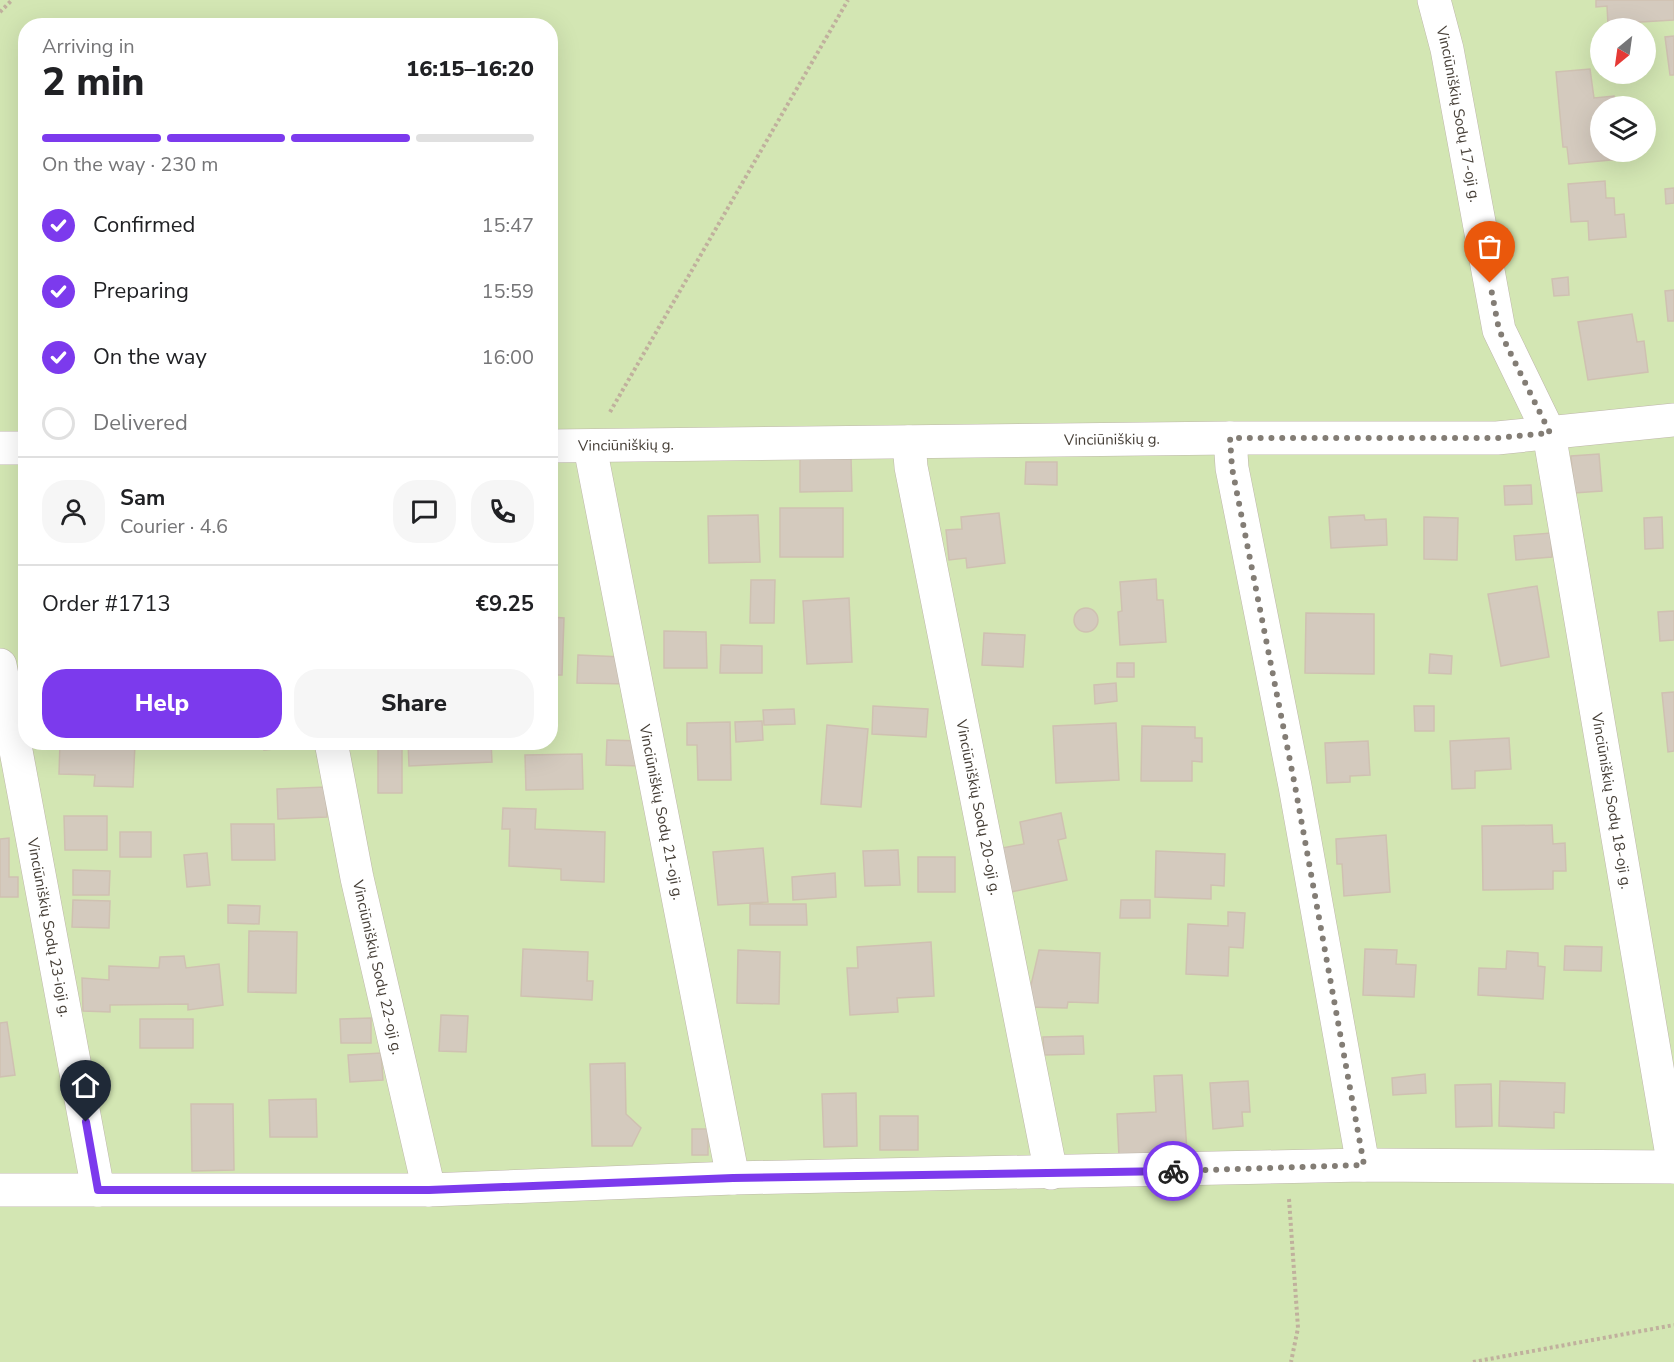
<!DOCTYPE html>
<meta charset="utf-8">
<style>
body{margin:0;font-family:"Nunito Sans",sans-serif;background:#f6f6f6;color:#202124;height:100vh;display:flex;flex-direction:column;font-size:22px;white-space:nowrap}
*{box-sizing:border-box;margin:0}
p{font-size:20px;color:#757577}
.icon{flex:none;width:33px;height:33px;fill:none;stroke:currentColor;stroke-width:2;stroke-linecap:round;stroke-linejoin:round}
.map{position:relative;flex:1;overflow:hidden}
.panel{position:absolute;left:18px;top:18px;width:540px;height:732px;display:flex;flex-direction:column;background:#fff;border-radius:24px;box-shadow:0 6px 24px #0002}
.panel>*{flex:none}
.needle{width:39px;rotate:209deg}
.buttons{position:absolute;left:1590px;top:18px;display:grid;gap:12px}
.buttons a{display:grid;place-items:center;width:66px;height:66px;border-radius:50%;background:#fff;box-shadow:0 6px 24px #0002;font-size:30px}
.pin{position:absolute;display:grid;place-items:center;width:51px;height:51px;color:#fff;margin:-62px -26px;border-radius:50% 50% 50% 0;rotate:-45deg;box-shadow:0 0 6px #0007}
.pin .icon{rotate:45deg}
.courier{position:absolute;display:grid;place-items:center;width:60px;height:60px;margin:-30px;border:4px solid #7c3aed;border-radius:50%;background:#fff;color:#222;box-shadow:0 2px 8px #0007}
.head em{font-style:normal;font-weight:800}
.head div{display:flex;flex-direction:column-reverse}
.head{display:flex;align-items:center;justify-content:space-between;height:102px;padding:0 24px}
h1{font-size:39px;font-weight:800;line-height:45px}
.bar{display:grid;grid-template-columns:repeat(4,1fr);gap:9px 6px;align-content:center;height:72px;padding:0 24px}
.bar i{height:8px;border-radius:4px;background:#e0e0e0}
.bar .active{background:#7c3aed}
.bar p{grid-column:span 4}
.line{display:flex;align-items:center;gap:15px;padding:0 24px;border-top:2px solid #e0e0e0}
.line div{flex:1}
.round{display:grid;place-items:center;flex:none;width:63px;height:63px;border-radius:24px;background:#f6f6f6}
ol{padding:0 24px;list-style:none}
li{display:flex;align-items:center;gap:18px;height:66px}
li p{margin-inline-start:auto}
li .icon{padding:6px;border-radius:50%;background:#7c3aed;color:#fff;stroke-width:4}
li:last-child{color:#757577}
li i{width:33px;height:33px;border:3px solid #e0e0e0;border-radius:50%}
.primary-button{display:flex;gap:12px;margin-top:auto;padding:12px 24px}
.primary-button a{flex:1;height:69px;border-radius:24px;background:#7c3aed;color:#fff;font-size:24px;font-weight:800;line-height:69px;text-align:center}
.primary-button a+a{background:#f6f6f6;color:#202124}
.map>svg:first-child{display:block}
.green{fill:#d3e6b3;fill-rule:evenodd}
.building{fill:#d4cabe;stroke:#cfc1b1;stroke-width:1.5}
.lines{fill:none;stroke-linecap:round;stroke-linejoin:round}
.street-casing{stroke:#beb6ab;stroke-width:34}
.path{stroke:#c0b09d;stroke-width:4;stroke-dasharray:3 3;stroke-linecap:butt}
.street{stroke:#fff;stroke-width:33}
.done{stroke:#837d75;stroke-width:6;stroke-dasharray:0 10.8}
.route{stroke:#7c3aed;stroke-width:8}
.labels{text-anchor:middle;stroke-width:5;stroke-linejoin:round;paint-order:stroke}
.street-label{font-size:15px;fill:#463f37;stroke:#fff}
</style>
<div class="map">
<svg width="1674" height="1362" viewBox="0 0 1674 1362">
<rect width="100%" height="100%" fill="#f3efe8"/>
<!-- green -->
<path class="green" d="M0,0h1674v1362h-1674zM26,26h524v716h-524zM1600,28h46v46h-46zM1600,106h46v46h-46z"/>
<!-- building -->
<path class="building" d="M1596,0h78v20l-66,4 -1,-18 -11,1z
M1674,36v39h-4l-5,-38z
M1590,69l4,29 20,-2 1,10h-15v46h20l1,7 -52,5 -2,-17h-4l-7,-75z
M1605,181l1,17h8l1,17 9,-1 2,23 -37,3 -1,-19 -17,1 -3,-38z
M1674,188v15l-8,1 -1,-15z
M1568,277l1,18 -15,1 -2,-17z
M1674,290v31h-6l-3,-30z
M1632,314l5,28 7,-1 4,31 -60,8 -10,-58z
M1599,454l3,37 -28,2 -3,-37z
M800,458h51l1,33 -52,1z
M1026,462h31v23l-32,-1z
M1531,485l1,19 -27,1 -1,-19z
M780,508h63v49h-63z
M999,513l6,50 -38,5 -1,-10 -17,2 -3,-30 16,-1 -1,-12z
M758,515l2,47 -51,1 -1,-47z
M1364,515l1,5 21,-1 1,26 -56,3 -2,-31z
M1424,517l34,1 -1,42 -33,-1z
M1662,517l1,31 -18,1 -1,-31z
M1551,533l1,24 -36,3 -2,-24z
M1156,579l1,21h6l3,42 -46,3 -2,-33 4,-1 -2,-29z
M751,580h24l-1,43h-24z
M1537,586l12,71 -48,9 -13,-72z
M849,598l3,64 -45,2 -4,-63z
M1074 620a12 12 0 1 1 24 0a12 12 0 1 1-24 0Z
M1674,611v29l-14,1 -2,-29z
M1306,613l68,1v60l-69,-1z
M550,617l14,1 -2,57h-12z
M664,631l42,1 1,36h-43z
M984,633l41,2 -2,32 -41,-2z
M721,645l41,1v27h-42z
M1430,654l22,2 -1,18 -22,-1z
M578,655l45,2 6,27 -52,-1z
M1117,663h17v14h-17z
M1116,683l1,18 -22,3 -1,-19z
M1674,692v59l-6,1 -6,-59z
M873,706l55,3 -2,28 -54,-3z
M1414,706h20v25h-19z
M794,709l1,15 -31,1 -1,-15z
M762,721l1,19 -27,2 -1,-20z
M730,722l1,58h-33l-1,-35h-10v-22z
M1116,723l3,57 -63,3 -3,-57z
M827,725l41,4 -7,78 -40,-3z
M1142,726l53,1v11h7v24l-10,-1v20h-51z
M1509,738l2,31 -36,2v17l-23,1 -2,-48z
M607,740l36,1 -1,25 -36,-1z
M1368,741l2,34 -20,1v6l-23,1 -2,-40z
M60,742l75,2 -2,43 -39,-1 1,-11 -36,-1z
M264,742h43v4l-43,4z
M408,742h83l1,20 -83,4z
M378,747h24v46h-24z
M582,754l1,35 -57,1 -1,-35z
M326,787l1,30 -49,2 -1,-30z
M503,808l33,1 -1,20 70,3 -1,50 -43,-2v-11l-52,-3 1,-37h-8z
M1061,813l5,25 -8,2 9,40 -56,12 -9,-44 22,-4 -4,-22z
M64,816h43v34h-42z
M231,824h43l1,36h-43z
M1552,825l1,19 12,-1 1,28h-13v18l-70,1 -1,-64z
M120,832h31v25h-31z
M1386,835l4,57 -46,4 -2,-32h-5l-1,-25z
M9,838v39h9v20h-18v-58z
M763,848l5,54 -50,3 -5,-53z
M898,850l2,35 -35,1 -2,-35z
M1156,851l69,3 -1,32 -13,-1v14l-56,-2z
M207,853l3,32 -23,2 -3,-32z
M918,857h37v35h-37z
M73,870l37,1 -1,24h-36z
M835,873l1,24 -43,3 -1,-23z
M73,900l37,1 -1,27 -37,-1z
M1121,900h29v18h-30z
M750,904h56l1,21h-57z
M228,905l32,1 -1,18 -31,-1z
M1228,912l17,1 -2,35 -14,-1 -1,29 -42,-2 2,-50 40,2z
M249,931l48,1 -1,61 -48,-1z
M931,942l3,54 -37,2 1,14 -48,3 -3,-47h11l-1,-21z
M1565,946l37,1 -1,24 -37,-1z
M523,949l65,3 -1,29h6l-1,19 -71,-4z
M1365,949l32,1 -1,14 20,1 -2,32 -51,-2z
M738,950l42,2 -1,52 -42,-1z
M1039,950l61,3 -2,50 -30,-1 -1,6 -41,-1z
M1507,951l31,2v13l7,1 -2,32 -65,-4 1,-27 27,1z
M184,956l2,12 33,-4 4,41 -35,5v-6l-78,1v7l-27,-1 -1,-33 27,2v-14l50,2 1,-11z
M441,1015l27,1 -2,36 -27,-1z
M371,1018v25h-30l-1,-24z
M140,1019h53v29h-53z
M7,1022l8,53 -15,2v-54z
M1083,1036l1,18 -40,1 -1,-18z
M381,1053l2,27 -33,2 -2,-27z
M625,1063l1,51 15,14 -9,18h-40l-2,-82z
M1425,1074l1,19 -33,2 -1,-17z
M1182,1075l5,77 -68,4 -2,-42 39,-2 -2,-36z
M1248,1081l2,31h-8l1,14 -30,3 -3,-46z
M1500,1081l65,2 -1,30 -10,-1v16l-55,-2z
M1491,1084l1,42 -36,1 -1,-42z
M856,1093l1,53 -33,1 -2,-53z
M316,1099l1,38h-47l-1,-37z
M191,1104h42l1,66 -42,1z
M880,1116h38v34h-38z
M692,1129h16v26h-16z"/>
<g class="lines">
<defs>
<g id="street">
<path id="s1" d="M1434,0l13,49 52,281 50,103 125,734"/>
<path d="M1230,438l2,30 63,318 68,379"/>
<path id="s2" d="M909,442l2,25 140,706"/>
<path id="s3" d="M550,446l680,-8h267l177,-18"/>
<path id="s4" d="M590,447l143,731"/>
<path d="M0,448h26"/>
<path id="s5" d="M0,665l98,525"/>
<path id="s6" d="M331,742l26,136 72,312"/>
<path d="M0,1190h429l304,-12 630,-13 311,2"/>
</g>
</defs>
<!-- street casing -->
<use href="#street" class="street-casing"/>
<!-- path -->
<path class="path" d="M0,12l12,-12
M610,412l238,-412
M1289,1199l9,129 -7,34
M1473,1362l201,-37"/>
<!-- street -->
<use href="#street" class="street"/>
</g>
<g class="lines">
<!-- done -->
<path class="done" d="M1173,1171l191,-6 -69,-379 -63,-318 -2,-30h267l53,-5 -51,-103 -9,-47"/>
<!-- route -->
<path class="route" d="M86,1122l12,68h331l304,-12 440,-7"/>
</g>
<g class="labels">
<!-- street labels -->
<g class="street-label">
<text dy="5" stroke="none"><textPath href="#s1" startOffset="117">Vinciūniškių Sodų 17-oji g.</textPath></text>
<text dy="5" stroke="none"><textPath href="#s3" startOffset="562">Vinciūniškių g.</textPath></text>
<text dy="5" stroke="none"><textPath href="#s3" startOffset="76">Vinciūniškių g.</textPath></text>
<text dy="5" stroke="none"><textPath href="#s1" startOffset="824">Vinciūniškių Sodų 18-oji g.</textPath></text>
<text dy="5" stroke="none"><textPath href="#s2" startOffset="372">Vinciūniškių Sodų 20-oji g.</textPath></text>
<text dy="5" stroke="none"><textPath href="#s4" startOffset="372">Vinciūniškių Sodų 21-oji g.</textPath></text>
<text dy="5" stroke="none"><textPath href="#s5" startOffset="267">Vinciūniškių Sodų 23-ioji g.</textPath></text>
<text dy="5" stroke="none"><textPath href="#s6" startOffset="230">Vinciūniškių Sodų 22-oji g.</textPath></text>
</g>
</g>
</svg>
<div class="buttons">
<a><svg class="needle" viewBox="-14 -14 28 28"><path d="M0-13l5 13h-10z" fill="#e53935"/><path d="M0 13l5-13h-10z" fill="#757577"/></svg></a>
<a><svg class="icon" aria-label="layers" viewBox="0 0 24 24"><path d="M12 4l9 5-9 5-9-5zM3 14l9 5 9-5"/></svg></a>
</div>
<div class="pin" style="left:1490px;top:283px;background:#ea580c"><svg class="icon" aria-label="bag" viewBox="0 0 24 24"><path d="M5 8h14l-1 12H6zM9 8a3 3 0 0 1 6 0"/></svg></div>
<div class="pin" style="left:86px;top:1122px;background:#1f2937"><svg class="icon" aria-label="home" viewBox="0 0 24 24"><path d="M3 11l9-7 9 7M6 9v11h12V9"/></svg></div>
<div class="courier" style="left:1173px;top:1171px"><svg class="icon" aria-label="bike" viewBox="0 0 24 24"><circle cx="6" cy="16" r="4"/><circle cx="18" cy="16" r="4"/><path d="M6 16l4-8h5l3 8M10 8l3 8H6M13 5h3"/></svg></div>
<section class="panel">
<div class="head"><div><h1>2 min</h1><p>Arriving in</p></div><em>16:15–16:20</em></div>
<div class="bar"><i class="active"></i><i class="active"></i><i class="active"></i><i></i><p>On the way · 230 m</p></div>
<ol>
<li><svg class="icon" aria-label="check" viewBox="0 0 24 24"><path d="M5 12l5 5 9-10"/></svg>Confirmed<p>15:47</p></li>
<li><svg class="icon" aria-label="check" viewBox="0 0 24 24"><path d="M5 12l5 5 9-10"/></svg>Preparing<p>15:59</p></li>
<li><svg class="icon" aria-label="check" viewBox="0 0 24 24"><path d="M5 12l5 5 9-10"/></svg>On the way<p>16:00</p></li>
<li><i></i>Delivered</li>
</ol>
<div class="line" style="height:108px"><a class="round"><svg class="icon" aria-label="person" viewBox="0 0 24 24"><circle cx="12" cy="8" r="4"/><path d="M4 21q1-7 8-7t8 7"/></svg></a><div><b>Sam</b><p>Courier · 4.6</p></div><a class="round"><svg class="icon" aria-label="chat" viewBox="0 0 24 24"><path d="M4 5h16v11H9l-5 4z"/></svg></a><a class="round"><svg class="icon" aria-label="phone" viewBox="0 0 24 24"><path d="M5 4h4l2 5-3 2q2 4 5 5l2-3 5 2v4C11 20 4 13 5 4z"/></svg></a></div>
<div class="line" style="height:78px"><div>Order #1713</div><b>€9.25</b></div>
<div class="primary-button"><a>Help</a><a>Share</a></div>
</section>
</div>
